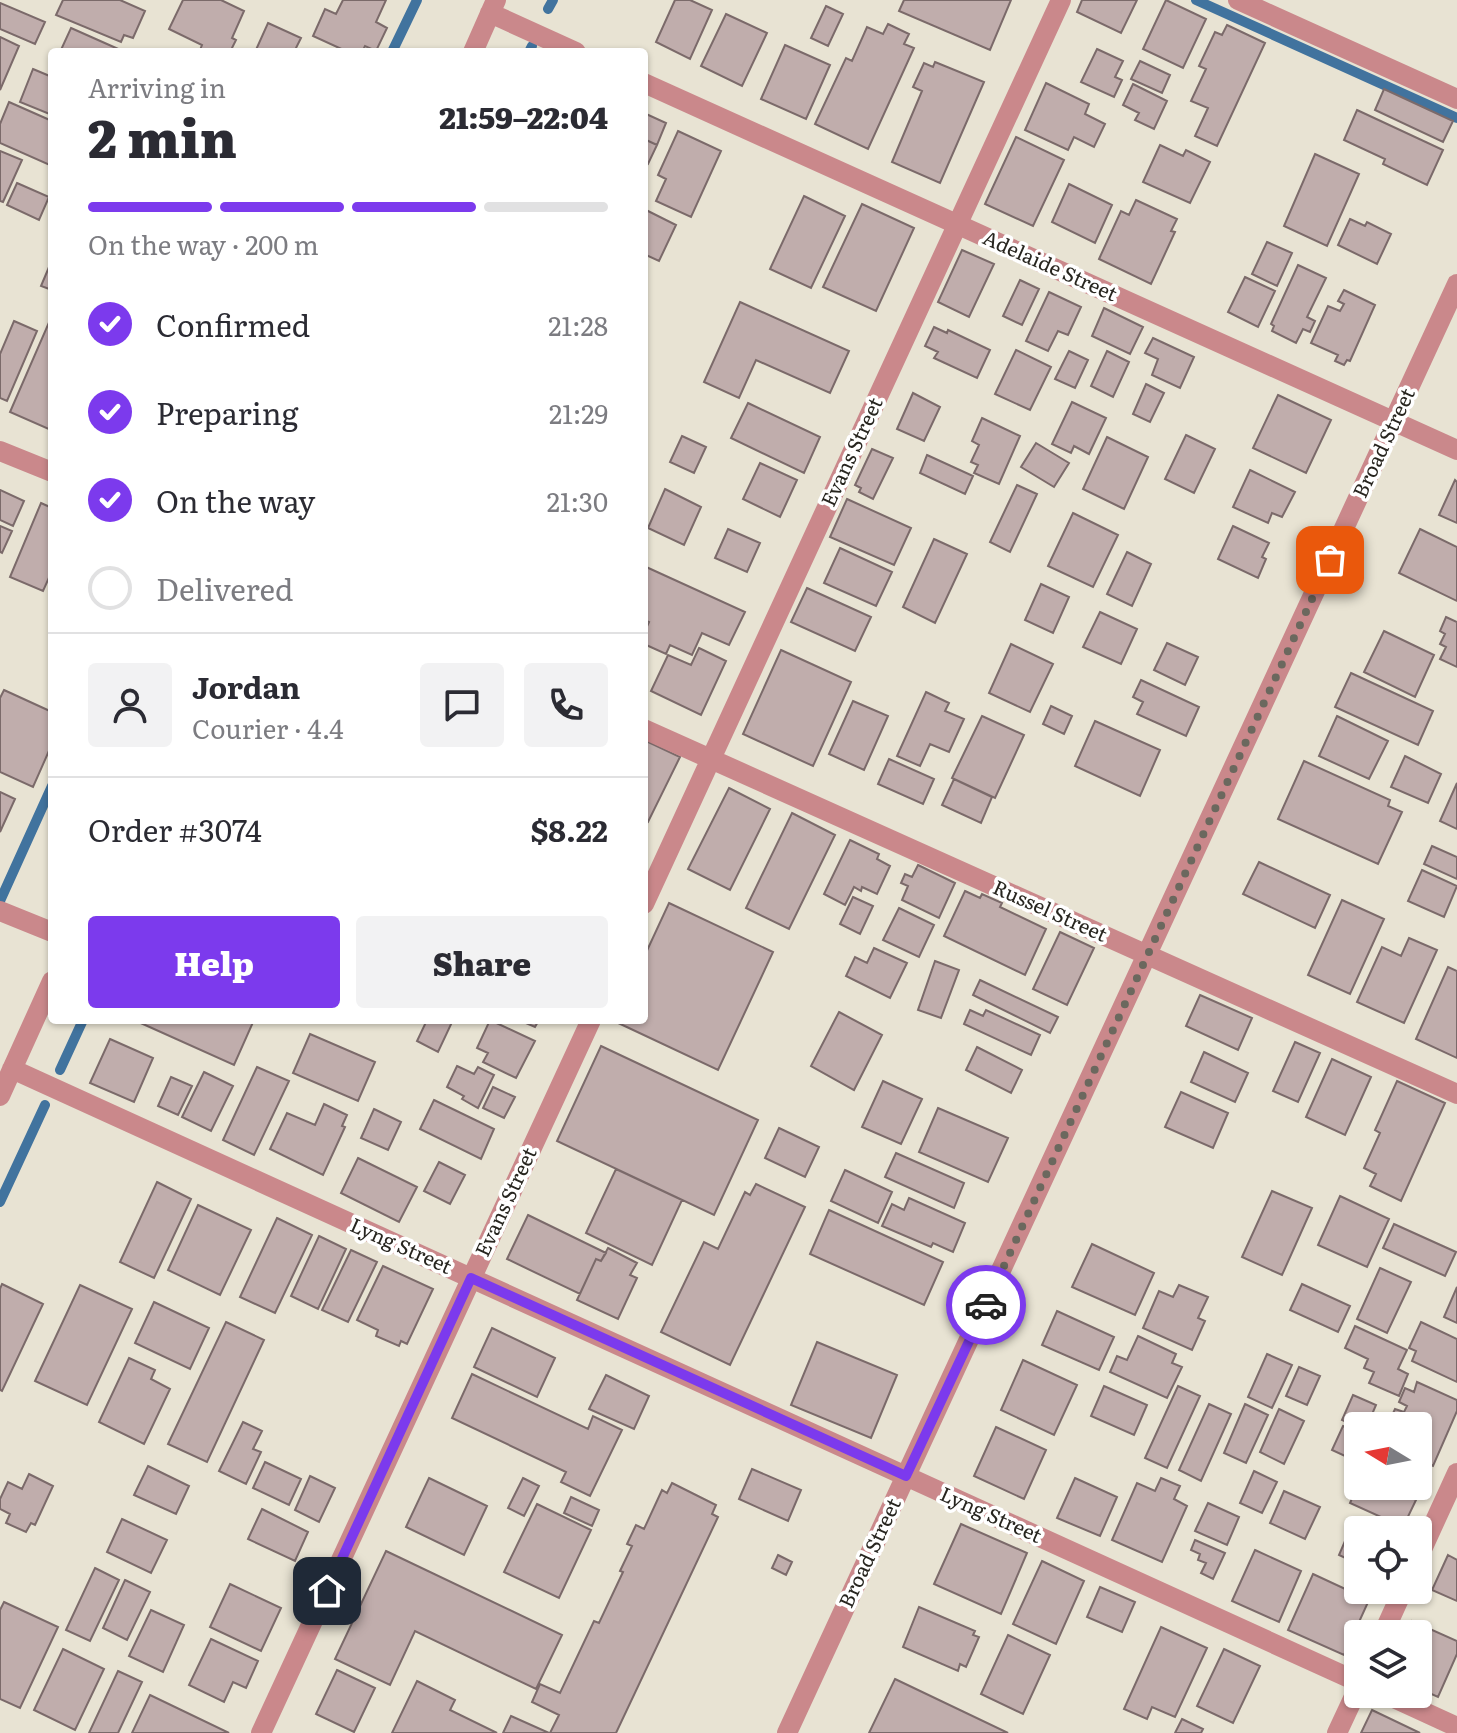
<!DOCTYPE html>
<meta charset="utf-8">
<style>
body{margin:0;font-family:Literata,serif;background:#f2f2f3;color:#2b2b33;height:100vh;display:flex;flex-direction:column;font-size:30px;white-space:nowrap}
*{box-sizing:border-box;margin:0}
p{font-size:26px;color:#7c7c81}
.icon{flex:none;width:44px;height:44px;fill:none;stroke:currentColor;stroke-width:2;stroke-linecap:round;stroke-linejoin:round}
.map{position:relative;flex:1;overflow:hidden}
.details{position:absolute;left:48px;top:48px;width:600px;height:976px;display:flex;flex-direction:column;background:#fff;border-radius:8px;box-shadow:0 2px 6px #0004}
.details>*{flex:none}
.needle{width:52px;rotate:280deg}
.fabs{position:absolute;left:1344px;top:1412px;display:grid;gap:16px}
.fabs a{display:grid;place-items:center;width:88px;height:88px;border-radius:8px;background:#fff;box-shadow:0 2px 6px #0004;font-size:40px}
.pin{position:absolute;display:grid;place-items:center;width:68px;height:68px;color:#fff;margin:-34px;border-radius:16px;box-shadow:0 4px 12px #0006}
.courier{position:absolute;display:grid;place-items:center;width:80px;height:80px;margin:-40px;border:6px solid #7c3aed;border-radius:50%;background:#fff;color:#222;box-shadow:0 2px 10px #0007}
.head em{font-style:normal;font-weight:800}
.head div{display:flex;flex-direction:column-reverse}
.head{display:flex;align-items:center;justify-content:space-between;height:136px;padding:0 40px}
h1{font-size:52px;font-weight:800;line-height:60px}
.bar{display:grid;grid-template-columns:repeat(4,1fr);gap:12px 8px;align-content:center;height:96px;padding:0 40px}
.bar i{height:10px;border-radius:6px;background:#e1e1e2}
.bar .on{background:#7c3aed}
.bar p{grid-column:span 4}
.line{display:flex;align-items:center;gap:20px;padding:0 40px;border-top:2px solid #e1e1e2}
.line div{flex:1}
.round{display:grid;place-items:center;flex:none;width:84px;height:84px;border-radius:8px;background:#f2f2f3}
ol{padding:0 40px;list-style:none}
li{display:flex;align-items:center;gap:24px;height:88px}
li p{margin-inline-start:auto}
li .icon{padding:8px;border-radius:50%;background:#7c3aed;color:#fff;stroke-width:4}
li:last-child{color:#7c7c81}
li i{width:44px;height:44px;border:4px solid #e1e1e2;border-radius:50%}
.primary-button{display:flex;gap:16px;margin-top:auto;padding:16px 40px}
.primary-button a{flex:1;height:92px;border-radius:8px;background:#7c3aed;color:#fff;font-size:32px;font-weight:800;line-height:92px;text-align:center}
.primary-button a+a{background:#f2f2f3;color:#2b2b33}
.map>svg:first-child{display:block}
.lines{fill:none;stroke-linecap:round;stroke-linejoin:round}
.stream{stroke:#41739e;stroke-width:10}
.building{fill:#c0adac;stroke:#7b6a6a;stroke-width:2}
.minor{stroke:#ca888b;stroke-width:20}
.done{stroke:#6b685e;stroke-width:8;stroke-dasharray:0 14.4}
.route{stroke:#7c3aed;stroke-width:10}
.labels{text-anchor:middle;stroke-width:7;stroke-linejoin:round;paint-order:stroke}
.street-label{font-size:20px;fill:#27251f;stroke:#fff}
</style>
<div class="map">
<svg width="1457" height="1733" viewBox="0 0 1457 1733">
<rect width="100%" height="100%" fill="#e8e3d3"/>
<g class="lines">
<!-- stream -->
<path class="stream" d="M1196,0l261,118
M548,9l5,-9
M392,52l25,-52
M529,52l3,-6
M0,901l52,-115
M60,1070l23,-50
M0,1202l45,-97"/>
</g>
<!-- building -->
<path class="building" d="M63,0h57l25,11 -12,27 -9,-3 -3,7 -65,-27z
M183,0h38l23,11 -12,27 4,2 -6,12h-26l-4,-2 2,-5 -33,-16z
M343,0h43l-10,22 11,6 -11,23 -11,-5 -3,6h-14l-35,-16 12,-27 11,5z
M675,0h15l22,10 -22,49 -34,-17z
M904,0h107l-21,50 -91,-39z
M1082,0h55l-16,33 -44,-21z
M1166,0l40,19 -23,49 -40,-19z
M0,3l45,19 -10,22 -35,-15z
M826,6l17,8 -15,32 -17,-8z
M726,14l41,19 -25,53 -41,-20z
M268,23l33,15 -7,14h-39z
M888,24l21,10 -5,10 10,4 -46,101 -53,-25 31,-66 6,3 15,-34 16,7z
M1227,25l38,18 -48,103 -22,-10 13,-28 -17,-7 15,-32 -7,-3 16,-34 7,3z
M71,28l54,24h-65z
M0,37l19,9 -19,44z
M785,45l45,20 -24,54 -45,-20z
M1097,49l26,12 -8,16 7,3 -8,17 -33,-15z
M1140,61l30,14 -8,18 -31,-14z
M935,62l49,20 -44,101 -48,-21 30,-71 -9,-4 11,-24 9,4z
M33,69l19,8v38l-32,-13z
M1046,83l43,21 -4,10 20,10 -11,23 -20,-10 -6,13 -43,-20z
M1133,84l34,17 -13,28 -19,-9 4,-7 -16,-8z
M1384,89l69,32 -10,21 -68,-32z
M9,102l43,19v45l-52,-23v-19z
M1357,110l86,40 -16,35 -44,-21 2,-5 -41,-19z
M644,113l22,10 -9,22 -13,-6z
M678,131l43,20 -30,66 -35,-16 10,-22 -8,-4z
M1016,137l48,23 -31,66 -48,-22z
M644,139l13,6 -9,19 -4,-2z
M1160,145l23,11 3,-6 24,12 -20,41 -47,-21z
M0,151l22,9 -19,42 -3,-1z
M1315,154l44,20 -32,72 -43,-20z
M17,183l32,14 -10,23 -32,-15z
M1069,184l43,21 -17,38 -43,-21z
M804,196l41,20 -34,72 -41,-19z
M1136,200l41,19 -6,12 4,1 -24,52 -52,-25 22,-48 8,4z
M862,204l52,24 -38,83 -53,-24z
M644,209l32,16 -17,36 -15,-7z
M1350,219l15,7 2,-4 24,12 -14,30 -39,-19z
M1267,242l25,11 -15,33 -25,-12z
M962,250l32,14 -25,53 -31,-15z
M52,260v30l-11,-4z
M1298,265l28,13 -19,39 8,4 -5,11 -7,-3 -7,14 -24,-12 2,-5 -3,-2z
M1245,277l30,14 -17,36 -30,-15z
M1020,280l19,9 -17,36 -19,-9z
M1344,290l31,15 -25,56 -3,-1 -3,5 -9,-4 3,-6 -27,-12 17,-37 12,5 4,-7 -6,-3z
M1049,292l32,15 -13,28 -10,-4 -10,20 -22,-10z
M740,302l109,49 -19,42 -74,-33 -17,38 -35,-16z
M1104,308l39,19 -13,27 -38,-18z
M50,320l2,1 -1,109 -41,-18z
M14,321l23,10 -30,70 -7,-3v-44z
M934,327l13,6 1,-3 42,20 -13,28 -43,-20 4,-6 -13,-6z
M1153,338l41,19 -14,31 -28,-13 6,-16 -13,-6z
M1016,350l35,17 -21,43 -35,-16z
M1069,351l19,9 -13,28 -20,-9z
M1107,351l22,11 -16,35 -22,-11z
M1146,384l18,9 -14,29 -17,-8z
M913,393l27,14 -16,34 -27,-12z
M1278,395l53,25 -25,53 -53,-25z
M1072,402l34,16 -17,36 -15,-8 -3,7 -19,-9z
M748,403l72,34 -16,36 -73,-35z
M982,418l38,18 -21,48 -25,-11 4,-8 -7,-3 8,-17 -7,-4z
M1186,435l29,14 -21,44 -29,-14z
M682,436l24,11 -12,26 -24,-11z
M1107,437l41,20 -24,52 -41,-20z
M1036,443l33,20 -15,24 -33,-20z
M872,449l21,9 -20,41 -14,-7 2,-4 -6,-3z
M927,455l46,21 -8,18 -45,-21z
M760,463l37,17 -17,37 -37,-18z
M1250,470l45,22 -13,25 -10,-4 -4,10 -35,-16z
M1455,480l2,2v41l-18,-8z
M1017,485l20,9 -27,58 -20,-10z
M665,489l36,18 -17,38 -36,-17z
M0,490l24,11 -11,25 -13,-6z
M847,499l64,29 -17,37 -64,-28z
M41,503l11,5v63l-9,20 -33,-14z
M1073,513l45,22 -25,52 -45,-21z
M0,526l12,5 -10,22 -2,-1z
M1233,526l36,17 -7,14 4,2 -8,19 -40,-19z
M728,529l32,14 -13,29 -32,-14z
M1420,529l37,18v54l-58,-28z
M934,539l33,15 -32,69 -32,-16z
M840,548l52,24 -16,34 -52,-23z
M1127,552l24,12 -19,42 -25,-12z
M644,566l101,46 -16,33 -27,-12 -10,22 -22,-10 -4,9 -22,-10v-11l5,-11 -5,-2z
M1041,584l28,13 -16,36 -28,-13z
M807,588l64,29 -16,34 -64,-29z
M1100,612l37,17 -16,35 -38,-17z
M1446,617l11,5v45l-17,-8 6,-12 -6,-3 5,-10 -5,-3z
M1384,631l50,24 -19,42 -51,-25z
M1167,643l31,14 -13,28 -31,-15z
M1011,644l42,20 -23,48 -41,-19z
M699,648l27,13 -25,54 -50,-24 17,-36 23,10z
M781,650l70,32 -38,84 -70,-32z
M1351,673l82,38 -15,34 -83,-38z
M1141,680l58,27 -13,29 -49,-22 6,-12 -10,-5z
M4,690l48,22v32l-19,43 -33,-15v-74z
M926,692l23,11 -4,8 19,8 -15,33 -19,-8 -10,22 -23,-10z
M853,701l35,15 -24,54 -35,-16z
M1051,706l21,10 -8,18 -21,-10z
M982,716l42,19 -29,63 -43,-20z
M1337,716l51,25 -19,38 -50,-23z
M1095,721l65,29 -20,46 -65,-30z
M644,740l36,17 -32,65 -4,-2z
M1405,756l36,18 -13,29 -37,-16z
M889,759l45,20 -11,25 -45,-20z
M1304,761l86,39 -2,6 14,6 -24,52 -100,-45z
M954,779l38,18 -11,26 -39,-18z
M1457,783v46l-17,-8z
M729,788l41,21 -40,81 -42,-21z
M0,792l15,7 -15,33z
M792,813l43,22 -46,94 -43,-21z
M850,840l29,14 -2,5 13,7 -13,28 -15,-7 -1,4 -7,-4 -9,18 -21,-11z
M1432,846l25,11v22l-33,-15z
M1259,862l71,33 -15,33 -72,-34z
M918,865l37,18 -16,35 -37,-18 6,-14 -7,-3 4,-9 7,3z
M1422,870l35,16 -13,31 -36,-16z
M965,891l15,7 2,-4 20,9 -2,4 46,22 -21,46 -81,-39z
M853,897l20,9 -13,28 -20,-10z
M1342,900l42,19 -34,75 -42,-19z
M669,903l104,49 -55,118 -104,-49 30,-1v-63z
M899,908l35,17 -15,32 -36,-17z
M1060,932l34,16 -27,57 -34,-16z
M1409,938l28,12 -33,73 -47,-21 25,-55 19,9z
M874,948l33,15 -17,35 -44,-22 9,-19 12,6z
M935,961l24,9 -18,48 -23,-8z
M1448,967l9,4v87l-41,-19z
M980,980l78,37 -8,16 -77,-38z
M1200,995l52,23 -14,32 -52,-24z
M970,1010l13,6 3,-6 54,25 -9,20 -67,-31z
M839,1012l43,23 -28,55 -43,-24z
M134,1020h120l-20,45z
M427,1020h26l-15,32 -21,-11z
M490,1020l45,21 -19,37 -33,-16 5,-9 -11,-5z
M519,1020h20l-4,7z
M310,1034l65,28 -17,39 -65,-28z
M110,1039l43,19 -19,44 -44,-19z
M1295,1042l25,11 -22,49 -25,-11z
M601,1046l157,74 -44,95 -157,-74z
M977,1047l45,23 -11,23 -45,-23z
M1204,1052l44,21 -13,29 -44,-20z
M1332,1059l39,18 -26,58 -39,-18z
M457,1066l17,8 4,-7 16,8 -16,33 -16,-9 2,-3 -17,-9z
M257,1067l32,14 -35,74 -31,-15z
M204,1072l29,14 -22,45 -29,-14z
M171,1077l21,9 -14,29 -20,-9z
M883,1081l39,18 -21,45 -39,-17z
M1397,1081l48,22 -44,98 -31,-15 6,-12 -12,-6 16,-35 -5,-3z
M493,1087l22,10 -11,21 -21,-10z
M1181,1092l47,21 -15,35 -48,-21z
M434,1100l60,29 -13,30 -61,-30z
M324,1104l23,11 -5,11 3,1 -22,48 -53,-26 17,-36 28,12z
M938,1108l70,30 -20,44 -69,-30z
M374,1109l27,13 -13,28 -27,-12z
M779,1128l40,19 -14,30 -40,-19z
M896,1153l68,30 -10,25 -69,-31z
M358,1158l59,29 -18,35 -58,-29z
M439,1162l26,13 -15,29 -26,-13z
M616,1169l66,31 -30,65 -66,-32z
M845,1170l47,22 -14,31 -47,-22z
M157,1182l34,17 -37,79 -34,-16z
M756,1184l49,23 -75,158 -69,-33 43,-90 14,7 27,-57 5,3z
M1272,1191l40,17 -30,67 -40,-18z
M1340,1196l49,23 -22,48 -49,-22z
M909,1198l56,25 -12,29 -20,-9 -2,4 -49,-21 10,-22 12,6z
M198,1205l53,25 -31,65 -52,-25z
M829,1210l114,52 -19,43 -114,-51z
M528,1215l78,38 -5,8 -5,-2 -16,35 -73,-35z
M277,1218l35,17 -37,78 -35,-16z
M1394,1224l62,28 -11,24 -62,-28z
M319,1236l27,13 -28,60 -27,-13z
M1092,1244l62,29 -19,42 -63,-28z
M608,1248l29,15 -7,12 7,3 -19,41 -41,-19 19,-41 5,2z
M351,1250l26,12 -29,60 -26,-12z
M383,1266l50,23 -26,55 -6,-3 -2,5 -23,-10 2,-6 -21,-10z
M1380,1268l31,14 -24,51 -30,-14z
M2,1284l41,20 -41,87 -2,-1v-101z
M1302,1284l48,22 -12,26 -48,-22z
M80,1285l52,24 -45,96 -52,-24z
M1179,1285l29,12 -10,21 7,3 -13,29 -49,-22 16,-37 14,6z
M1457,1287v36l-13,-6z
M154,1302l55,26 -19,41 -55,-26z
M1057,1311l57,26 -15,33 -57,-25z
M226,1322l38,18 -57,122 -39,-18z
M1421,1322l36,17v43l-45,-21 4,-10 -7,-3z
M1355,1326l52,24 -9,19 10,5 -9,22 -30,-13 5,-11 -10,-4 4,-9 -23,-11z
M492,1328l63,30 -18,39 -63,-30z
M1138,1336l38,18 -4,9 10,4 -15,31 -57,-26 7,-16 10,4z
M817,1342l80,33 -26,63 -80,-33z
M1267,1354l25,11 -20,43 -24,-11z
M129,1358l26,12 -4,9 19,10 -26,55 -45,-22z
M1023,1360l54,25 -23,50 -53,-25z
M1299,1367l21,9 -13,29 -21,-9z
M472,1374l116,55 5,-13 29,14 -32,66 -29,-14 5,-10 -114,-54z
M606,1375l43,21 -15,33 -45,-20z
M1417,1382l40,18v11l-24,55 -15,-7v-33l-30,-2 7,-15 9,3 3,-6 -8,-4 6,-14 9,4z
M1104,1386l43,19 -13,30 -43,-19z
M1178,1386l22,10 -33,72 -22,-10z
M1353,1395l23,10 -9,21 -9,1 -16,-7z
M1209,1404l22,10 -30,67 -22,-11z
M1245,1404l23,11 -22,48 -22,-10z
M1279,1409l25,12 -20,43 -24,-12z
M243,1422l19,9 -9,18 8,3 -15,32 -27,-13z
M1343,1426l15,7v29l-26,-12z
M996,1427l50,23 -22,49 -50,-23z
M265,1462l36,17 -12,26 -36,-17z
M148,1466l41,20 -13,28 -42,-19z
M1418,1468l11,4 -11,22 -17,-8h17z
M752,1469l49,21 -13,31 -49,-22z
M1254,1471l23,11 -15,31 -22,-10z
M29,1474l24,12 -18,39 -4,-2 -5,9 -20,-9 4,-9 -10,-5v-10l8,-17 14,7z
M310,1476l25,12 -16,34 -24,-12z
M429,1478l58,28 -23,49 -58,-28z
M523,1478l16,8 -15,30 -16,-8z
M1075,1478l42,19 -17,39 -43,-18z
M1161,1478l19,8 -6,13 13,7 -25,56 -50,-22 25,-57 18,8z
M672,1483l44,22 -4,9 6,3 -102,216h-66l9,-18 -27,-13 8,-18 20,9 34,-72 5,2 24,-51 -3,-1 12,-25 -5,-2 9,-19 8,4 18,-39 5,3z
M1358,1485l27,1 31,14 -13,27 -53,-24z
M1284,1491l36,16 -15,32 -35,-16z
M571,1497l28,13 -7,16 -28,-13z
M1208,1503l31,14 -12,28 -32,-14z
M537,1504l54,26 -32,68 -55,-26z
M262,1509l46,23 -13,29 -47,-22z
M122,1519l45,21 -16,33 -44,-21z
M961,1524l66,29 -26,61 -67,-30z
M1351,1527l7,3v34l-19,-9z
M1195,1540l30,13 -12,26 -12,-6 5,-10 -8,-3 2,-6 -9,-4z
M1255,1550l46,21 -22,51 -47,-21z
M386,1551l176,84 -26,54 -121,-58 -25,54 -55,-26z
M778,1555l14,7 -6,13 -14,-7z
M1448,1555l9,5v41l-25,-11z
M1042,1561l42,20 -28,63 -43,-20z
M95,1568l24,12 -29,61 -24,-11z
M1313,1574l56,26 -25,55 -56,-25z
M125,1580l25,12 -23,48 -24,-12z
M230,1584l51,24 -20,43 -51,-24z
M1100,1587l35,15 -13,30 -35,-15z
M4,1602l54,25 -38,81 -20,-9v-89z
M919,1607l56,24 -2,4 6,2 -13,30 -6,-3 -2,7 -55,-24z
M151,1610l33,15 -21,47 -34,-16z
M1412,1621l45,20v13l-19,43 -20,-9v-54h-11z
M1161,1627l46,21 -32,69 -23,-10 -5,12 -23,-10z
M1008,1635l42,20 -27,59 -42,-20z
M211,1639l47,22 -12,27 -13,-6 -9,20 -35,-17z
M63,1649l41,20 -29,61 -41,-20z
M1224,1649l36,17 -27,57 -36,-17z
M337,1670l38,18 -21,44 -38,-18z
M118,1671l24,11 -24,51h-29z
M895,1679l113,54h-139z
M417,1681l38,19 -5,10 47,23h-105z
M150,1695l79,38h-97z
M1372,1710l48,23h-59z
M511,1716l38,17h-46z
M1182,1719l21,10 -2,4h-26z"/>
<g class="lines">
<!-- minor -->
<path class="minor" d="M1238,0l219,99
M490,13l86,39
M473,52l23,-52
M644,83l813,367
M0,451l52,21
M644,729l813,365
M644,904l417,-904
M0,911l52,21
M12,1069l1346,613
M0,1096l52,-115
M1418,1558l39,-85
M1383,1634l20,-44
M1385,1694l72,33
M261,1733l330,-713
M787,1733l670,-1449
M1337,1733l21,-45"/>
</g>
<g class="lines">
<!-- done -->
<path class="done" d="M986,1305l344,-745"/>
<!-- route -->
<path class="route" d="M327,1591l144,-313 435,198 80,-171"/>
</g>
<g class="labels">
<!-- street labels -->
<g class="street-label">
<text transform="translate(1050 266) rotate(24)" y="7">Adelaide Street</text>
<text transform="translate(1384 443) rotate(-65)" y="7">Broad Street</text>
<text transform="translate(852 452) rotate(-65)" y="7">Evans Street</text>
<text transform="translate(1050 911) rotate(24)" y="7">Russel Street</text>
<text transform="translate(506 1202) rotate(-65)" y="7">Evans Street</text>
<text transform="translate(401 1246) rotate(24)" y="7">Lyng Street</text>
<text transform="translate(991 1515) rotate(24)" y="7">Lyng Street</text>
<text transform="translate(870 1553) rotate(-65)" y="7">Broad Street</text>
</g>
</g>
</svg>
<div class="fabs">
<a><svg class="needle" viewBox="-14 -14 28 28"><path d="M0-13l5 13h-10z" fill="#e53935"/><path d="M0 13l5-13h-10z" fill="#7c7c81"/></svg></a>
<a><svg class="icon" aria-label="locate" viewBox="0 0 24 24"><circle cx="12" cy="12" r="6"/><path d="M12 2v4M12 18v4M2 12h4M18 12h4"/></svg></a>
<a><svg class="icon" aria-label="layers" viewBox="0 0 24 24"><path d="M12 4l9 5-9 5-9-5zM3 14l9 5 9-5"/></svg></a>
</div>
<div class="pin" style="left:1330px;top:560px;background:#ea580c"><svg class="icon" aria-label="bag" viewBox="0 0 24 24"><path d="M5 8h14l-1 12H6zM9 8a3 3 0 0 1 6 0"/></svg></div>
<div class="pin" style="left:327px;top:1591px;background:#1f2937"><svg class="icon" aria-label="home" viewBox="0 0 24 24"><path d="M3 11l9-7 9 7M6 9v11h12V9"/></svg></div>
<div class="courier" style="left:986px;top:1305px"><svg class="icon" aria-label="car" viewBox="0 0 24 24"><path d="M5 17H2v-5l4-1 3-4h7l3 4 3 1v5h-3M9 17h6M6 11h13"/><circle cx="7" cy="17" r="2"/><circle cx="17" cy="17" r="2"/></svg></div>
<section class="details">
<div class="head"><div><h1>2 min</h1><p>Arriving in</p></div><em>21:59–22:04</em></div>
<div class="bar"><i class="on"></i><i class="on"></i><i class="on"></i><i></i><p>On the way · 200 m</p></div>
<ol>
<li><svg class="icon" aria-label="check" viewBox="0 0 24 24"><path d="M5 12l5 5 9-10"/></svg>Confirmed<p>21:28</p></li>
<li><svg class="icon" aria-label="check" viewBox="0 0 24 24"><path d="M5 12l5 5 9-10"/></svg>Preparing<p>21:29</p></li>
<li><svg class="icon" aria-label="check" viewBox="0 0 24 24"><path d="M5 12l5 5 9-10"/></svg>On the way<p>21:30</p></li>
<li><i></i>Delivered</li>
</ol>
<div class="line" style="height:144px"><a class="round"><svg class="icon" aria-label="person" viewBox="0 0 24 24"><circle cx="12" cy="8" r="4"/><path d="M4 21q1-7 8-7t8 7"/></svg></a><div><b>Jordan</b><p>Courier · 4.4</p></div><a class="round"><svg class="icon" aria-label="chat" viewBox="0 0 24 24"><path d="M4 5h16v11H9l-5 4z"/></svg></a><a class="round"><svg class="icon" aria-label="phone" viewBox="0 0 24 24"><path d="M5 4h4l2 5-3 2q2 4 5 5l2-3 5 2v4C11 20 4 13 5 4z"/></svg></a></div>
<div class="line" style="height:104px"><div>Order #3074</div><b>$8.22</b></div>
<div class="primary-button"><a>Help</a><a>Share</a></div>
</section>
</div>
